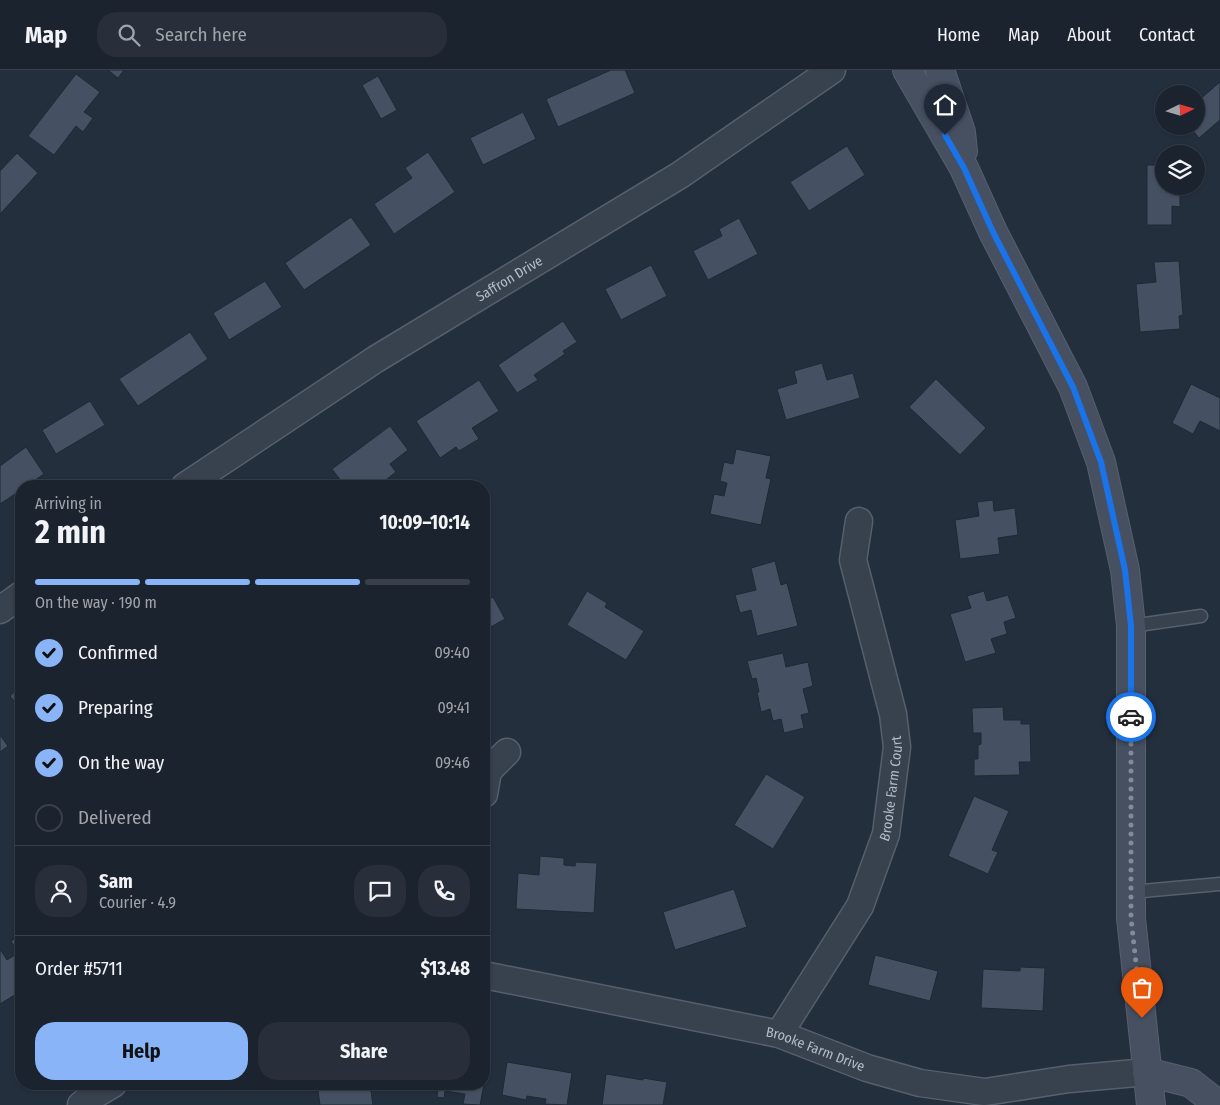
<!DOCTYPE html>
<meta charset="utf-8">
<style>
body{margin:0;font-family:"Fira Sans Condensed",sans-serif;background:#282f3a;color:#f1f3f6;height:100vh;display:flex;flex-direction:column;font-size:19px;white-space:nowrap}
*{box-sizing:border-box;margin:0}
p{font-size:16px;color:#a0a4aa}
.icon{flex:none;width:28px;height:28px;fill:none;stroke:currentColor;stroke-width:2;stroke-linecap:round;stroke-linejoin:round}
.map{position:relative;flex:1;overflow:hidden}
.sheet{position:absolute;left:15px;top:410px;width:475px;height:610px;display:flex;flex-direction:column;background:#1b232e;border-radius:20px;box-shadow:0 1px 4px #0004,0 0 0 1px #39404a}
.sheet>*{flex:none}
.needle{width:32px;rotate:85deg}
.controls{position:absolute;left:1155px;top:15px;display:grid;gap:10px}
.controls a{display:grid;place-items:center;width:50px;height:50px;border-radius:50%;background:#1b232e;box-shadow:0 1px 4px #0004,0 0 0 1px #39404a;font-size:25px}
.pin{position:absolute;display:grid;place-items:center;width:42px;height:42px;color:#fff;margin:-51px -21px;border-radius:50% 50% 50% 0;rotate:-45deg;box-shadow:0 0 5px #0007}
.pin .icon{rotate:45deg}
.courier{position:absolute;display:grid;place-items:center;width:50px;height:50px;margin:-25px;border:4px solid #1a73e8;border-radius:50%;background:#fff;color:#222;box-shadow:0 1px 6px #0007}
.summary em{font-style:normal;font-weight:700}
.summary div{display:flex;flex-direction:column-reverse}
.summary{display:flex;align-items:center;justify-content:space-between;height:85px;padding:0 20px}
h1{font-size:32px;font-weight:700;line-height:38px}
.bar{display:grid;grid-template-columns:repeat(4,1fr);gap:8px 5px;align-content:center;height:60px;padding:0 20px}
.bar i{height:6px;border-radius:4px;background:#39404a}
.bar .on{background:#8ab4f8}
.bar p{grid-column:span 4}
.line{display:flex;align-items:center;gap:12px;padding:0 20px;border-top:1px solid #39404a}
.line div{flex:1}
.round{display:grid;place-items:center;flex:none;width:52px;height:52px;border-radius:20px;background:#282f3a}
ol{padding:0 20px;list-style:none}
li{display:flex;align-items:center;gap:15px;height:55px}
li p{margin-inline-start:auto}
li .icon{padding:5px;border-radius:50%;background:#8ab4f8;color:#111;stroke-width:4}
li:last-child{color:#a0a4aa}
li i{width:28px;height:28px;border:2px solid #39404a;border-radius:50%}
.cta{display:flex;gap:10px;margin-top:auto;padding:10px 20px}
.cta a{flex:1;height:58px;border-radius:20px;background:#8ab4f8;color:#111;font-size:20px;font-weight:700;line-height:58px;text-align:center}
.cta a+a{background:#282f3a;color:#f1f3f6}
header{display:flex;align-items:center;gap:30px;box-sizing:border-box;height:70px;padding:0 25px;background:#1b232e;border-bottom:1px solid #39404a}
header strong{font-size:24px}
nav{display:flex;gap:28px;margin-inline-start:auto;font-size:18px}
.search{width:350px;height:45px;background:#282f3a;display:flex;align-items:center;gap:12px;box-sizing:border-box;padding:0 18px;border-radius:20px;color:#a0a4aa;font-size:19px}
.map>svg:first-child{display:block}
.building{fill:#455162;stroke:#1f2835}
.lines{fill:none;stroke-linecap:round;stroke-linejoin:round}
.lane-casing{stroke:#565f6c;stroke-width:15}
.street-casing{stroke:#565f6c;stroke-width:29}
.secondary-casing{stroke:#565f6c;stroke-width:30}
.lane{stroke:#38414e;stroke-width:12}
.street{stroke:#38414e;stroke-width:26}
.secondary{stroke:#465061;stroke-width:28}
.done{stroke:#828b98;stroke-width:5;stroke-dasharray:0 9}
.route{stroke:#1a73e8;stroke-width:6}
.labels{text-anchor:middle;stroke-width:4.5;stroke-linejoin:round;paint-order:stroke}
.street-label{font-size:14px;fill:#b4bcc9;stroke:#1d2633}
</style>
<header>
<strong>Map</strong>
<div class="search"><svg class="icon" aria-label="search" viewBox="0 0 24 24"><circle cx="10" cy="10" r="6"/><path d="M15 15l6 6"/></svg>Search here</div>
<nav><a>Home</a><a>Map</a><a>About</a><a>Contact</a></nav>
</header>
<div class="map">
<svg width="1220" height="1035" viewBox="0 0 1220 1035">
<rect width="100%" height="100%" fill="#242f3e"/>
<!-- building -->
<path class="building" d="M108,0h16l-6,8z
M611,0h14l10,23 -77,34 -12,-28z
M76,4l24,18 -16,20 9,6 -10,14 -7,-6 -22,29 -26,-19z
M378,6l19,34 -16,9 -19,-34z
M1220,12v38l-21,18 -10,-12h7v-27l2,2z
M523,42l13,27 -53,26 -13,-27z
M847,76l18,29 -56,36 -19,-29z
M428,82l27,40 -61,42 -20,-30 38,-26 -7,-10z
M17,83l21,20 -38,41v-43z
M1147,95h17v21h16v21l-8,-1v19h-25z
M351,147l20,28 -67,45 -19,-27z
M739,148l19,36 -50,26 -15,-29 29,-15 -3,-7z
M1179,191l4,54 -4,1 1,13 -40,3 -4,-48 20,-2 -2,-20z
M651,195l16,31 -46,24 -16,-31z
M265,211l17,26 -53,33 -16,-27z
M563,251l14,21 -14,9 2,3 -31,21 4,5 -21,13 -19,-28z
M190,262l18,27 -70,47 -19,-27z
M822,293l5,17 26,-7 7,25 -74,22 -9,-31 20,-6 -3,-12z
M936,309l50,49 -26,27 -51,-48z
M479,310l20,31 -27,17 7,11 -20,12 -3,-4 -16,11 -24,-37z
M1191,314l29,14v33l-20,-10 -7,13 -21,-11z
M90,331l15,24 -49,29 -14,-24z
M390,356l18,24 -18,14 6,8 -18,14 -5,-6 -9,6h-19l-13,-17z
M26,377l18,27 -18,12h-5v4l-21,14v-38z
M736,379l35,7 -5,22 5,1 -10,46 -51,-11 4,-20 10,2 3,-13 -7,-2 4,-19 9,2z
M993,430l1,11 21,-3 3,27 -20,3 2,16 -40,5 -5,-39 24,-4 -2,-14z
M775,491l6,24 6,-2 11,43 -41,10 -6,-26 -11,3 -5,-18 21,-5 -5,-22z
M587,521l20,12 -2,4 39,24 -18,29 -59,-35z
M984,521l3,10 21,-6 8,23 -12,4 3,12 -16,5 5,14 -31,9 -15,-48 21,-6 -4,-12z
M493,527l12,22 -18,10 3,4 -6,4v-35z
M783,583l3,14 22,-5 5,24 -10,3 6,24 -8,2 3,13 -20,5 -3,-14 -8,2 -3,-12 -9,3 -4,-20h2l-3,-14 -4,1 -5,-18z
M21,616v24l-11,-14z
M1003,637l1,13h17v4h9l1,38h-12l1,13 -46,1v-17h4v-14l3,-1v-11h-8l-1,-25z
M0,665l8,11 -8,6z
M766,704l39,23 -32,52 -39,-24z
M974,726l35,15 -17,39 6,2 -10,22 -40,-18z
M540,786l24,2v7l11,1 1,-4 21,1 -3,50 -78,-4 2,-36 21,2z
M734,819l13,38 -72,23 -12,-38z
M21,865v56l-21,13v-55l7,11 11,-7 -7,-12z
M875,885l63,16 -8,30 -62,-16z
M1020,897l25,1 -2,43 -62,-3 2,-39 37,2z
M507,992l65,11 -5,32 -22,-1 1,-5 -19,-3 -1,4 -24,-5z
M606,1004l37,6v-2l24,4 -4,23h-61z
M317,1014h53l3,21h-53z
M421,1014h63l-4,21 -17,-1 2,-10 -20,-3 -1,7 -7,-1 1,-8 -17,-3z"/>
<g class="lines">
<defs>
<path id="lane" d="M1131,556l70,-10
M1131,822l89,-8"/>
<g id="street">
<path id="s1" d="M185,416l191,-127 304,-184 152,-105"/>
<path d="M0,540l21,-15"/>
<path d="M484,724l4,-23 19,-19"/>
<path id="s2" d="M484,905l295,59 88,34 53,15 65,9 84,-13 78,-7"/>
<path id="s3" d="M779,964l81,-128 26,-72 11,-87 -4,-33 -40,-154 6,-39"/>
<path d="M81,1035l10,-8 22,-13"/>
</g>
<path id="secondary" d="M907,0l57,98 29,64 80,155 28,75 24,108 6,56v292l20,187
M940,0l21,62 2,19
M1147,1002l44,11 28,22"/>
</defs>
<!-- lane casing -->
<use href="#lane" class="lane-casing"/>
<!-- street casing -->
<use href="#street" class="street-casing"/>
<!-- secondary casing -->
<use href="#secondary" class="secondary-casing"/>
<!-- lane -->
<use href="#lane" class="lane"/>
<!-- street -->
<use href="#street" class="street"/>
<!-- secondary -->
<use href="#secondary" class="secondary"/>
</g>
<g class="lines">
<!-- done -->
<path class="done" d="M1131,647v201l11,100"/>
<!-- route -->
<path class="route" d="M945,65l19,33 29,64 80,155 28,75 24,108 6,56v91"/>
</g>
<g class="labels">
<!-- street labels -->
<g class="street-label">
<text dy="5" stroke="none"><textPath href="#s1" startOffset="385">Saffron Drive</textPath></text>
<text dy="5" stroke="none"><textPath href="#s3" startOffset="274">Brooke Farm Court</textPath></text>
<text dy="5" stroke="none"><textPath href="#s2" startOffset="340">Brooke Farm Drive</textPath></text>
</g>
</g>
</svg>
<div class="controls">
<a><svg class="needle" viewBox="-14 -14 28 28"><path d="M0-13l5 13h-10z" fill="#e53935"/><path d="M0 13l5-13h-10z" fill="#a0a4aa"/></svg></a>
<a><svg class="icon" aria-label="layers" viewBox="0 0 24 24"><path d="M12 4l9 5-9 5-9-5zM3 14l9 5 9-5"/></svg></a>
</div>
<div class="pin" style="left:1142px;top:948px;background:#ea580c"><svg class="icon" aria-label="bag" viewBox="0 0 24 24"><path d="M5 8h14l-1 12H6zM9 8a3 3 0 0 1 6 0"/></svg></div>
<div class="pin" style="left:945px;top:65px;background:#1f2937"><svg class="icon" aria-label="home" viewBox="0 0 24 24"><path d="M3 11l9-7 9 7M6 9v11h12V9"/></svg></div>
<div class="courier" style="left:1131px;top:647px"><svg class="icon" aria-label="car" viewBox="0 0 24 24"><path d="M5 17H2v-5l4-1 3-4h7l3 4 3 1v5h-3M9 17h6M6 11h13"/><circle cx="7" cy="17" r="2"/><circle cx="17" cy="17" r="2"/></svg></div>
<section class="sheet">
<div class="summary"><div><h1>2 min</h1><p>Arriving in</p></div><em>10:09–10:14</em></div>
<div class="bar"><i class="on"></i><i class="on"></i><i class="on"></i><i></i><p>On the way · 190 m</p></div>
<ol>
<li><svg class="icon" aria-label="check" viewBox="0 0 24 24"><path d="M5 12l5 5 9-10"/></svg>Confirmed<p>09:40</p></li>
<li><svg class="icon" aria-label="check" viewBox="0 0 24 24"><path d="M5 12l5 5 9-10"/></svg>Preparing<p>09:41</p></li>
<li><svg class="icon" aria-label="check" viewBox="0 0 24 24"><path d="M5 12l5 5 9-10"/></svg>On the way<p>09:46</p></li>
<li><i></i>Delivered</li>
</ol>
<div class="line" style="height:90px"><a class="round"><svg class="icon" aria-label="person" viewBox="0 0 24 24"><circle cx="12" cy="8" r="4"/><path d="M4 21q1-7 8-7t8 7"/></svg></a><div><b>Sam</b><p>Courier · 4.9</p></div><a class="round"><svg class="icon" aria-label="chat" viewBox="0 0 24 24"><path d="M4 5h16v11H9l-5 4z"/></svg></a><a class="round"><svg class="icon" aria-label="phone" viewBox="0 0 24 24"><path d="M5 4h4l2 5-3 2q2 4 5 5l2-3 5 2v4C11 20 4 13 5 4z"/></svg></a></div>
<div class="line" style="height:65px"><div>Order #5711</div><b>$13.48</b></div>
<div class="cta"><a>Help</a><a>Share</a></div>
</section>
</div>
